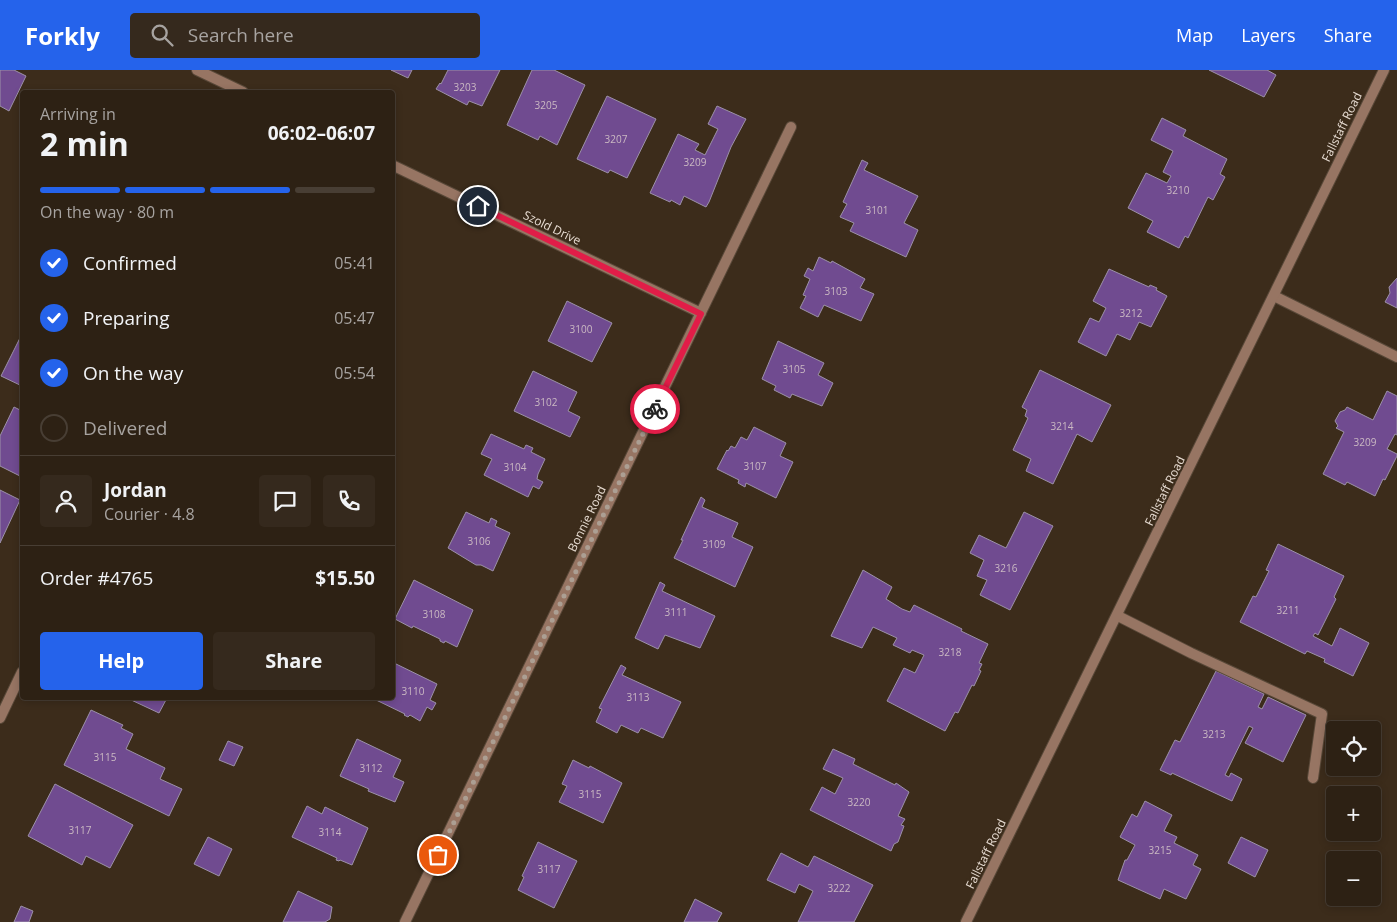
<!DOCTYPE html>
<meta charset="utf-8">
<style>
body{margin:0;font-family:"Open Sans",sans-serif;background:#35291d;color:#f1f3f6;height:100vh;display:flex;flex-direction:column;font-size:19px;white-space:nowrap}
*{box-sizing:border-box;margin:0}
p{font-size:16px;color:#a7a3a0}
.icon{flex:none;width:28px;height:28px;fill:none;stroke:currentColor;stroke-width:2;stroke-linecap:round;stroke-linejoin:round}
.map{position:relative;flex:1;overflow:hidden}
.panel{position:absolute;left:20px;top:20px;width:375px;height:610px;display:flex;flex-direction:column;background:#2d2114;border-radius:5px;box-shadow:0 2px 8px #0003,0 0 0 1px #483e34}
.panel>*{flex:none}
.controls{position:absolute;left:1326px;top:651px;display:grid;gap:10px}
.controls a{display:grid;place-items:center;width:55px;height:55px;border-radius:5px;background:#2d2114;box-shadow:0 2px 8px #0003,0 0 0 1px #483e34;font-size:25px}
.pin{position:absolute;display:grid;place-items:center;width:42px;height:42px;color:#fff;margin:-21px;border:2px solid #fff;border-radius:50%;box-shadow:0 1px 5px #0007}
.courier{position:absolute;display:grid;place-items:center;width:50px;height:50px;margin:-25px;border:4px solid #e11d48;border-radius:50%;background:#fff;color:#222;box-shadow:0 1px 6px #0007}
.summary em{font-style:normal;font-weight:700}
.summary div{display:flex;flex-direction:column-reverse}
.summary{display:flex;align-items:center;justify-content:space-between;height:85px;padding:0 20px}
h1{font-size:32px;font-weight:700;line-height:38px}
.bar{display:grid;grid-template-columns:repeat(4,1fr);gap:8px 5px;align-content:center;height:60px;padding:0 20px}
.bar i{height:6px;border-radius:4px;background:#483e34}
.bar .on{background:#2563eb}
.bar p{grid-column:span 4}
.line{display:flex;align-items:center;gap:12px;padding:0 20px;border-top:1px solid #483e34}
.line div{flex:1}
.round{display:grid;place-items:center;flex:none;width:52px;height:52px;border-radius:5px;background:#35291d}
ol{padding:0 20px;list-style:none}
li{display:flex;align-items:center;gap:15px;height:55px}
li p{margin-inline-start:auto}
li .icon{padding:5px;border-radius:50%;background:#2563eb;color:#fff;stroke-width:4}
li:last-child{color:#a7a3a0}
li i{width:28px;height:28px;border:2px solid #483e34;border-radius:50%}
.primary-button{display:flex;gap:10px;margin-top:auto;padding:10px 20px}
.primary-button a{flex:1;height:58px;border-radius:5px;background:#2563eb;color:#fff;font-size:20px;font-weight:700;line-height:58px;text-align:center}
.primary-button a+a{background:#35291d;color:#f1f3f6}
header{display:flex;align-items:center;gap:30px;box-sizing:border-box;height:70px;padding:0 25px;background:#2563eb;color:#fff}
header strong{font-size:24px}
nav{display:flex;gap:28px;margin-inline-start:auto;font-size:18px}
.search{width:350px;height:45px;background:#35291d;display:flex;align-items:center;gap:12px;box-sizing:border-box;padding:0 18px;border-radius:5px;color:#a7a3a0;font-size:19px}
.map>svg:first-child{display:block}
.building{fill:#704b90;stroke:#9c91a8}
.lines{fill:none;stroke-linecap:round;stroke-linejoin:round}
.lane-casing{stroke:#584838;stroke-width:12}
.street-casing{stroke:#584838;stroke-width:12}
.lane{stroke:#977563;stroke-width:10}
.street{stroke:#977563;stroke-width:10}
.done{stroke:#ac9f93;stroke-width:5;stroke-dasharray:0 9}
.route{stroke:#e11d48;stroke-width:6}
.labels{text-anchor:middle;stroke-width:4;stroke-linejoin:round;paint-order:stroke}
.number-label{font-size:10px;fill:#cab8c2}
.street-label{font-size:12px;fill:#e8ddd3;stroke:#3c2c1b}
</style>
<header>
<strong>Forkly</strong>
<div class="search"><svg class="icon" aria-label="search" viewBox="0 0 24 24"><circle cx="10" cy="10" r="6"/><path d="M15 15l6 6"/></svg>Search here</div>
<nav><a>Map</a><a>Layers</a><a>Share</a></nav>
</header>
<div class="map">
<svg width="1397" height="852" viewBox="0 0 1397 852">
<rect width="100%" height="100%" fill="#3c2c1b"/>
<!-- building -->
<path class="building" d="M0,0h14l12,6 -17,35 -9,-5z
M391,0h21l-4,8z
M448,0h52l-18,36 -13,-5 -2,4 -31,-16 4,-6 1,1z
M532,0h22l31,15 -28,60 -17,-9 -2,4 -31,-15z
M1209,0h58l9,5 -12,22z
M607,26l49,23 -29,59 -17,-8 -2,3 -31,-14z
M717,36l29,13 -15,28 -22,55 -3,5 -22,-11 -4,9 -9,-5 -1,2 -20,-9 28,-59 21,10 -4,6 10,5 13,-26 -10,-5z
M1162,48l24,12 -3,6 44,23 -7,15 5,3 -12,23 -5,-3 -20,41 -3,-2 -6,12 -32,-16 6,-11 -25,-13 18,-35 21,10 4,-7 -8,-4 10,-21 -22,-11z
M862,90l6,3 -4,7 54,26 -14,27 14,7 -12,27 -56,-26 4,-8 -14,-6 7,-13 -4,-2z
M819,187l12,6 1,-2 33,18 -5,9 14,6 -13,27 -37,-16 -6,12 -18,-9 6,-12 -3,-1 7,-16 -6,-3 4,-8 5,3z
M1109,199l40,18 1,-2 7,3 -1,2 11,6 -16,31 -12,-5 -9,18 -13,-6 -11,22 -28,-14 12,-24 9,4 7,-14 -13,-7z
M1397,208v30l-12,-6 5,-9 -1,-6z
M567,231l45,22 -20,39 -44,-21z
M22,264v52l-21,-10z
M778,271l46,22 -6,12 15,8 -11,23 -30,-12 -2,4 -16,-8 2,-4 -14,-7z
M1040,300l71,35 -19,37 -15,-8 -24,50 -27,-13 5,-12 -18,-9 15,-32 -3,-2 2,-6 -5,-3z
M533,301l44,21 -9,19 12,6 -10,20 -56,-26z
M1387,321l10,5v39l-2,-1 -8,15 10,5v2l-12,24 -2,-1 -8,17 -28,-14 -2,3 -22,-11 21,-42 -8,-4 2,-2 -3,-5 5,-9 5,-2 2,-3 26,13z
M14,337l8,4v66l-22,-11v-30z
M754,357l32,16 -6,13 13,6 -17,36 -30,-15 -1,4 -7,-4 1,-3 -22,-11 10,-19 1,1 3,-5 4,2 6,-11 6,3z
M491,364l33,15 2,-4 7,3 -2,4 14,7 -7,15 -1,5 6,3 -4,7 -6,-3 -5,11 -44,-22 8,-16 -11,-5z
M0,420l20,10 -20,43z
M701,427l4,3 -3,7 36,16 -6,14 21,10 -18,40 -61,-29 9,-18h-2z
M466,442l23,11 2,-5 6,3 -2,5 15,7 -17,38 -12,-6h-5l-28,-17z
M1024,442l29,14 -43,84 -30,-15 7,-15 -10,-4 7,-16 -14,-7 9,-18 27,13z
M1278,474l66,32 -10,21 2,2 -18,36 -3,-2 -2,3 19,10 8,-18 29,15 -16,33 -29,-14 1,-3 -18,-8 -2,3 -65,-32 13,-26 3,1 13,-26 -3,-1z
M863,500l29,17 -6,12 16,10 8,3 4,-7 48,24 -1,2 27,13 -9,19 3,1 -3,6 2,1 -7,15 -2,-1 -14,28 -3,-1 -10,19 -58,-30 17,-33 11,5 9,-18 -12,-5 -2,3 -17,-8 4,-7 -24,-11 -11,21 -31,-12z
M414,510l59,30 -16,37 -12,-6 -1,2 -4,-2v-2l-27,-13 -1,2 -17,-9z
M660,512l5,3 -3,6 53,25 -15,32 -35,-13 -7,14 -23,-11z
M392,592l45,22 -7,16 6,3 -4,7 -5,-3 -7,14 -10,-6 -2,2 -4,-2 1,-1 -33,-16h20z
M621,595l5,3 -4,7 59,27 -18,36 -22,-10 -3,5 -17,-8 -4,8 -21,-11 6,-13 -3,-1z
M1216,601l48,23 -6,13 4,2 6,-12 38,18 -23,47 -38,-19 8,-15 -4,-2 -24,49 4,2 2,-4 11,6 -10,22 -60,-28 -1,2 -11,-5 15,-30 5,2z
M127,628h40l-8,15z
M91,640l32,15 -2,3 12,6 -7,15 39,19 -5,11 22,10 -13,27 -105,-51z
M357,669l44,21 -8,17 11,5 -9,20 -27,-11 1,-2 -29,-13z
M228,671l15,6 -9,19 -15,-6z
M833,679l22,10 -2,5 42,21 1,-2 13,9 -11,24 7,3 -4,6 3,1 -6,16 -4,2 -3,7 -81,-41 12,-23 13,7 8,-16 -20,-9z
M573,690l16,8 1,-2 32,17 -19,40 -44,-21 8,-16 -5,-2z
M55,714l78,41 -23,43 -24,-12 -4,9 -54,-29z
M1145,731l27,14 -8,16 13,6 -3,6 24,12 -5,10 8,4 -15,30 -22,-10 -4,10 -42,-19 7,-20h2l8,-15 -15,-8 12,-23 5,3z
M307,736l15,8 3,-7 43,21 -16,37 -12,-5 -1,1 -3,-1 1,-2 -45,-21z
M208,767l24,12 -13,27 -25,-12z
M1241,767l27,13 -13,27 -27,-14z
M538,772l39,19 -23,47 -36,-18 6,-13 -2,-1z
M781,783l27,14 6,-11 59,29 -19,37h-56l15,-31 -14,-7 -4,9 -28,-13z
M298,821l34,16 -2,12 -5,3h-42z
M695,829l27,14 -5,9h-33z
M21,836l12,5 -4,11h-15z"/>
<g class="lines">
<defs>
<path id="lane" d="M1274,226l123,61
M1118,546l73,37 131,61 -9,64"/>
<path id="street" d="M197,0l46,22
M392,95l309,148
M0,648l22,-46
M405,852l386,-795
M966,852l418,-852"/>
</defs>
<!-- lane casing -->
<use href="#lane" class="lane-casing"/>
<!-- street casing -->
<use href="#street" class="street-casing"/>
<!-- lane -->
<use href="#lane" class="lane"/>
<!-- street -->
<use href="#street" class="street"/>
</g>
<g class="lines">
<!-- done -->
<path class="done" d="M438,785l217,-446"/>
<!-- route -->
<path class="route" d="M478,136l223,108 -46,95"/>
</g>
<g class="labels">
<!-- number labels -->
<g class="number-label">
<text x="465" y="21">3203</text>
<text x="546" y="39">3205</text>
<text x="616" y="73">3207</text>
<text x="695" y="96">3209</text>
<text x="1178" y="124">3210</text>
<text x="877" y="144">3101</text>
<text x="836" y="225">3103</text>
<text x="1131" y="247">3212</text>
<text x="581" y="263">3100</text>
<text x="794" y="303">3105</text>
<text x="546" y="336">3102</text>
<text x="1062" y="360">3214</text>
<text x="1365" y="376">3209</text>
<text x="755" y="400">3107</text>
<text x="515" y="401">3104</text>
<text x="479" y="475">3106</text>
<text x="714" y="478">3109</text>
<text x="1006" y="502">3216</text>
<text x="1288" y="544">3211</text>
<text x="676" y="546">3111</text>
<text x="434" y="548">3108</text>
<text x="950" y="586">3218</text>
<text x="413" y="625">3110</text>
<text x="638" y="631">3113</text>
<text x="1214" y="668">3213</text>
<text x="105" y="691">3115</text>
<text x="371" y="702">3112</text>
<text x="590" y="728">3115</text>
<text x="859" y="736">3220</text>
<text x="80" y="764">3117</text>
<text x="330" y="766">3114</text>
<text x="1160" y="784">3215</text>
<text x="549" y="803">3117</text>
<text x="839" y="822">3222</text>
</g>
<!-- street labels -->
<g class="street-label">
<text transform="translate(1342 57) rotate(-64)" y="4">Fallstaff Road</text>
<text transform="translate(552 158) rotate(26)" y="4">Szold Drive</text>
<text transform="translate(1165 421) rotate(-64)" y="4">Fallstaff Road</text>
<text transform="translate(587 449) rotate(-64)" y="4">Bonnie Road</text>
<text transform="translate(986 784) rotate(-64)" y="4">Fallstaff Road</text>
</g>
</g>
</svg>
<div class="controls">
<a><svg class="icon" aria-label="locate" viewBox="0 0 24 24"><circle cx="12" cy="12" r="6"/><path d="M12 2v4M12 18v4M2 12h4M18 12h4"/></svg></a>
<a>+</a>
<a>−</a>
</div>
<div class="pin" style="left:438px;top:785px;background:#ea580c"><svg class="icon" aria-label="bag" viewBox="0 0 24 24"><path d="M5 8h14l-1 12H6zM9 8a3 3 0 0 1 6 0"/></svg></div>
<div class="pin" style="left:478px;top:136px;background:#1f2937"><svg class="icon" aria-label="home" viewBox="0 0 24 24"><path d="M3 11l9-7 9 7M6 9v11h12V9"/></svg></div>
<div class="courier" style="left:655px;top:339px"><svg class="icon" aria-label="bike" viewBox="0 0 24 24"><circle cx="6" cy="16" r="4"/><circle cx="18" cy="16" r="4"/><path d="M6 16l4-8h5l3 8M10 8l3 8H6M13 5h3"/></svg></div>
<section class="panel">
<div class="summary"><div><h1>2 min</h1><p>Arriving in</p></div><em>06:02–06:07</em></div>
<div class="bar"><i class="on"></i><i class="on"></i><i class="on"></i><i></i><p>On the way · 80 m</p></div>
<ol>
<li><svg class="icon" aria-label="check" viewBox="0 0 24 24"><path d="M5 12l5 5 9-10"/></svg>Confirmed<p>05:41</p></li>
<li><svg class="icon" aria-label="check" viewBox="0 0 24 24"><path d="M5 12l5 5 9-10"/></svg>Preparing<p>05:47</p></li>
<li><svg class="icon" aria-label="check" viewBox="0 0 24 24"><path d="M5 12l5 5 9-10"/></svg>On the way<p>05:54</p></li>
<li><i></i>Delivered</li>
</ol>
<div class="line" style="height:90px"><a class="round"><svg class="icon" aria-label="person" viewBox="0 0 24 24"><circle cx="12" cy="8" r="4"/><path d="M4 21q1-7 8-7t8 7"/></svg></a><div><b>Jordan</b><p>Courier · 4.8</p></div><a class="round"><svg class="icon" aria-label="chat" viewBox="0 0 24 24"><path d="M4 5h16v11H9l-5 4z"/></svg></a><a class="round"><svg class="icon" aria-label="phone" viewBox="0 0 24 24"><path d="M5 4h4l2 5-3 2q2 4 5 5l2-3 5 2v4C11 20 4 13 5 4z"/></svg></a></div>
<div class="line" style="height:65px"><div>Order #4765</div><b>$15.50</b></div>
<div class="primary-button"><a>Help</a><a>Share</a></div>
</section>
</div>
